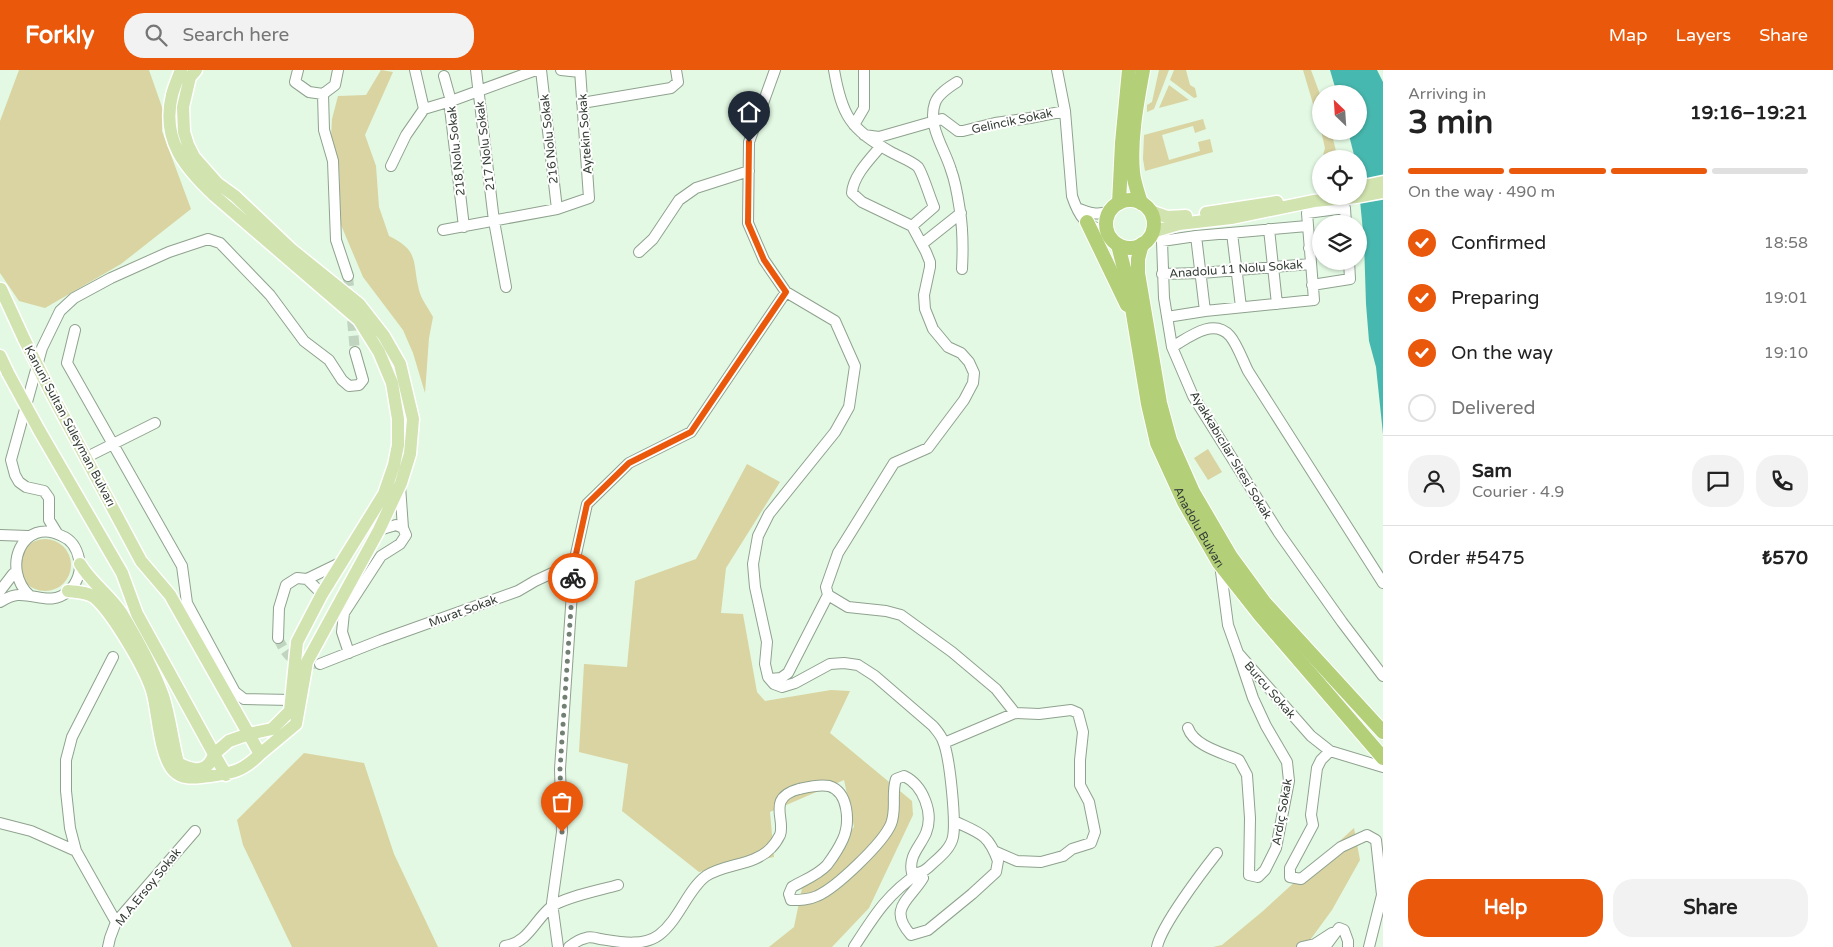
<!DOCTYPE html>
<meta charset="utf-8">
<style>
body{margin:0;font-family:"Varela Round",sans-serif;background:#f2f2f2;color:#222;height:100vh;display:flex;flex-direction:column;font-size:19px;white-space:nowrap}
*{box-sizing:border-box;margin:0}
p{font-size:16px;color:#767676}
.icon{flex:none;width:28px;height:28px;fill:none;stroke:currentColor;stroke-width:2;stroke-linecap:round;stroke-linejoin:round}
.map{position:relative;flex:1;overflow:hidden}
.details{display:flex;flex-direction:column;background:#fff;width:450px}
.details>*{flex:none}
.needle{width:32px;rotate:335deg}
.tools{position:absolute;left:1312px;top:15px;display:grid;gap:10px}
.tools a{display:grid;place-items:center;width:55px;height:55px;border-radius:50%;background:#fff;box-shadow:0 1px 4px #0004;font-size:25px}
.pin{position:absolute;display:grid;place-items:center;width:42px;height:42px;color:#fff;margin:-51px -21px;border-radius:50% 50% 50% 0;rotate:-45deg;box-shadow:0 0 5px #0007}
.pin .icon{rotate:45deg}
.courier{position:absolute;display:grid;place-items:center;width:50px;height:50px;margin:-25px;border:4px solid #ea580c;border-radius:50%;background:#fff;color:#222;box-shadow:0 1px 6px #0007}
.head em{font-style:normal;font-weight:800}
.head div{display:flex;flex-direction:column-reverse}
.head{display:flex;align-items:center;justify-content:space-between;height:85px;padding:0 25px}
h1{font-size:32px;font-weight:800;line-height:38px}
.bar{display:grid;grid-template-columns:repeat(4,1fr);gap:8px 5px;align-content:center;height:60px;padding:0 25px}
.bar i{height:6px;border-radius:4px;background:#e0e0e0}
.bar .active{background:#ea580c}
.bar p{grid-column:span 4}
.line{display:flex;align-items:center;gap:12px;padding:0 25px;border-top:1px solid #e0e0e0}
.line div{flex:1}
.round{display:grid;place-items:center;flex:none;width:52px;height:52px;border-radius:20px;background:#f2f2f2}
ol{padding:0 25px;list-style:none}
li{display:flex;align-items:center;gap:15px;height:55px}
li p{margin-inline-start:auto}
li .icon{padding:5px;border-radius:50%;background:#ea580c;color:#fff;stroke-width:4}
li:last-child{color:#767676}
li i{width:28px;height:28px;border:2px solid #e0e0e0;border-radius:50%}
.action{display:flex;gap:10px;margin-top:auto;padding:10px 25px}
.action a{flex:1;height:58px;border-radius:20px;background:#ea580c;color:#fff;font-size:20px;font-weight:800;line-height:58px;text-align:center}
.action a+a{background:#f2f2f2;color:#222}
header{display:flex;align-items:center;gap:30px;box-sizing:border-box;height:70px;padding:0 25px;background:#ea580c;color:#fff}
header strong{font-size:24px}
nav{display:flex;gap:28px;margin-inline-start:auto;font-size:18px}
.search{width:350px;height:45px;background:#f2f2f2;display:flex;align-items:center;gap:12px;box-sizing:border-box;padding:0 18px;border-radius:20px;color:#767676;font-size:19px}
main{display:flex;flex:1;min-height:0}
.map>svg:first-child{display:block}
.green{fill:#d9d4a1}
.water{fill:#47b8af}
.lines{fill:none;stroke-linecap:round;stroke-linejoin:round}
.minor-tunnel{stroke:#c0d4c0;stroke-width:10;stroke-dasharray:10 5;stroke-linecap:butt}
.minor-casing{stroke:#8fa28f;stroke-width:12}
.major-casing{stroke:#fff;stroke-width:15}
.highway-casing{stroke:#fff;stroke-width:16}
.minor{stroke:#fff;stroke-width:10}
.major{stroke:#d1e3af;stroke-width:12}
.highway{stroke:#b3d079;stroke-width:14}
.major-bridge-casing{stroke:#fff;stroke-width:15;stroke-linecap:butt}
.major-bridge{stroke:#d1e3af;stroke-width:12}
.done{stroke:#727f73;stroke-width:5;stroke-dasharray:0 9}
.route{stroke:#ea580c;stroke-width:6}
.labels{text-anchor:middle;stroke-width:4;stroke-linejoin:round;paint-order:stroke}
.street-label{font-size:12px;fill:#353e36;stroke:#fff}
</style>
<header>
<strong>Forkly</strong>
<div class="search"><svg class="icon" aria-label="search" viewBox="0 0 24 24"><circle cx="10" cy="10" r="6"/><path d="M15 15l6 6"/></svg>Search here</div>
<nav><a>Map</a><a>Layers</a><a>Share</a></nav>
</header>
<main>
<div class="map">
<svg width="1383" height="877" viewBox="0 0 1383 877">
<rect width="100%" height="100%" fill="#e3f9e3"/>
<!-- green -->
<path class="green" d="M19,0h130l14,40 -1,21 29,78 -70,55 -76,44 -26,-7 -19,-28v-152z
M381,0l12,2 -28,63 11,31 3,41 10,29c31,15 23,26 30,54 2,9 10,19 14,27l-4,21 -4,55 -12,-40 -10,-23 -40,-53 -22,-52 -2,-60 -8,-28 1,-18 6,-23 28,-1z
M1159,0h10l-15,39 -7,3v-7l5,-3z
M1174,0h12l4,15 5,3 2,9 -3,1 -24,-18z
M1303,0h8l10,27v34z
M1169,15l20,15 -30,8z
M1203,49l3,10 -11,4 -2,-7 -31,9 7,25 31,-9 -2,-9 12,-3 3,13 -68,19 -2,-12 1,-24z
M1321,61h10l7,28h-16l3,-11z
M1208,379l14,23 -14,8 -14,-22z
M747,394l33,18 -54,86 -5,45 22,1 14,78 8,9 66,-11 19,1 -20,42 82,68 1,14 -44,93 -37,39h-63l25,-20 8,-39 52,-61 -10,-47 -74,32 4,45 -75,15 -77,-61 6,-47 -49,-12 5,-88 43,3 8,-86 61,-22z
M19 495a26 26 0 1 1 52 0a26 26 0 1 1-52 0Z
M304,683l60,10 30,91 44,93h-146l-49,-102 -6,-25z
M1354,758l6,32 -28,50 -27,37h-92l9,-2 41,-34z"/>
<!-- water -->
<path class="water" d="M1330,0h47l6,12v352l-7,-67 -7,-26 -3,-37 -2,-62 -5,-52v-31h-4l-7,-28h11v-37h-22z"/>
<g class="lines">
<!-- minor-tunnel -->
<path class="minor-tunnel" d="M348,206l7,76
M278,568c11,24 18,25 42,26"/>
<defs>
<path id="minor" d="M298,0l-3,12 14,10 14,2
M415,0l9,39
M476,0l18,151 12,66
M541,0l16,139
M561,0l19,2
M834,0c8,46 16,59 57,82 7,4 21,9 27,15 5,7 12,31 16,40l-22,19
M1057,0l8,41 7,85c6,18 14,33 35,34
M444,6l7,25 -1,7 14,119
M957,12c-8,5 -19,12 -22,21 -8,23 10,46 16,67 5,13 7,28 9,41 3,19 3,39 2,58
M323,24l1,36 9,31 3,79 12,36
M323,24l12,-9 3,-15
M582,33l89,-15 7,-6 -2,-12
M854,55l10,-17v-38
M864,65l15,2 63,-18 16,12h5l32,-8 35,-5 35,-7
M881,76c-11,13 -28,30 -29,47l10,9 50,24 14,26 4,10v5l-6,28 1,14 8,20 15,18 13,6 8,9 5,11 -1,10 -9,17 -36,48 -34,15 -56,90 -12,34 2,8 20,12 38,4 15,4 51,37 44,37 19,24
M391,96l15,-31 18,-26 27,-8 85,-31
M1077,138c12,5 21,8 32,3
M1307,156l-111,10 -34,5 2,57 8,49 21,49 86,137 63,89 41,54
M1269,159l8,75
M443,160l114,-21 32,-11 -9,-128
M1232,163l9,74
M1196,166l9,75
M922,174l39,-31
M1309,178l12,-1
M639,182l14,-13 26,-39 17,-12 53,-17
M1162,204l39,-1 110,-9
M1312,215l38,-6 -1,-18
M1167,247l38,-6 109,-11 -7,-87 38,-5 1,16
M75,260l-8,33 115,203 5,37 48,89 9,7 47,1
M1172,277c16,-9 41,-30 58,-11 7,8 13,25 18,35l135,212
M87,387l68,-34
M379,460l17,-5 7,3
M57,463l-8,-13v-22l-5,-7 -18,-4 -7,-5 -4,-7 -4,-15 31,-112 18,-37 14,-13 37,-20 58,-26 39,-13 12,4 50,52 34,46 25,19 13,20 7,6 10,-1 4,-5 -8,-28
M0,465l28,1
M1220,494l8,61 10,28 73,83 19,15 53,16
M307,509l15,15
M0,521l13,-17
M0,532c5,-3 12,-7 18,-7 19,-1 33,11 51,-4 8,-8 13,-20 10,-32 -2,-10 -7,-19 -17,-23 -39,-20 -62,32 -32,60
M278,568l1,-30 7,-23 11,-7 10,1 35,-17
M349,583l-7,-21 2,-19 37,-57 19,-12 6,-9 -3,-7 -3,-42
M320,594l61,-24 137,-49 17,-10 39,-18
M770,609l11,-1 7,-5 40,-78
M1188,658c6,18 35,25 51,32l8,15 3,43 -1,57 9,2 7,-7 11,-22 13,-67 -2,-19 -21,-36 -13,-28 -15,-45
M944,673l71,-30 24,1 32,-4 7,3 5,19 -3,28v25l9,17 6,30 -4,11 -19,6 -9,7 -22,6 -24,-1 -23,-10
M1330,681l-9,9 -4,8 -6,47 2,10 -23,43v9l11,2 40,-32 26,-12 9,5 6,55 -13,52
M0,753l31,8 45,20 40,71
M76,781l-6,-23 -4,-37v-31l6,-23 41,-80
M505,876c24,-4 29,-25 46,-39 13,-10 50,-17 67,-22
M108,877l2,-9 6,-16 79,-91
M558,877l-6,-44 10,-71 -2,-63 14,-206 13,-59 42,-41 62,-31 95,-140
M569,877c5,-4 11,-8 17,-9 4,-2 10,0 14,1 19,3 43,8 59,-4 20,-15 29,-46 47,-59 20,-13 48,-10 65,-28 3,-3 7,-9 9,-13 6,-16 -14,-37 19,-46 9,-2 20,-5 30,-3 20,6 21,37 14,53 -4,9 -10,18 -16,26 -9,10 -23,15 -35,22l-3,7 2,6c9,0 18,0 26,-4 19,-8 66,-53 74,-72 6,-15 0,-30 5,-45l8,-3c19,9 30,37 22,57 -6,14 -18,23 -14,40 9,1 14,-3 20,-9 8,-7 19,-16 21,-27 3,-16 -3,-80 -10,-96 -2,-6 -6,-10 -10,-15l-58,-50 -17,-11 -14,-2 -14,1 -35,19 -13,4 -8,-3 -6,-7 -3,-13 2,-22 -12,-55 -2,-23 5,-28 11,-22 66,-82 14,-25 6,-41 -20,-45 -49,-29 -22,-32 -16,-37 1,-81 26,-72
M854,877c20,-31 34,-54 65,-74l4,5c-13,22 -36,30 -12,57l17,-5 44,-36 24,-22 2,-11c-10,-28 -19,-28 -44,-40
M1157,877c4,-21 45,-75 60,-94
M1302,877l13,-3 17,-11
M1325,877l14,-19 5,2 4,11v6"/>
<path id="major" d="M181,0c-3,8 -7,17 -9,25 -11,45 13,73 43,101l144,124 20,32 13,31 6,36v26l-4,20 -10,29 -62,100 -25,48 -7,69 -18,18 -23,5 -20,7 -15,13 12,21
M196,0l-6,7 -7,30 1,25 4,13 6,12 23,26 18,13 57,54 67,54 25,32 16,28 13,55 -3,35 -9,29 -22,47 -72,132 -11,62 -36,30
M1359,117l24,-5
M1150,141l17,6 19,-1
M1206,143l71,-11
M1152,162l27,-8 52,-6 83,-17 42,-4 27,-5
M1,219l23,50
M0,286l8,17
M50,321l91,170 29,34 90,159c-17,17 -27,19 -50,22 -13,1 -26,5 -36,-5 -14,-14 -16,-57 -21,-77 -6,-23 -41,-82 -59,-97 -7,-5 -17,-5 -26,-6
M39,360l83,143 15,41 77,140c-6,19 -20,18 -36,9 -6,-22 -8,-46 -15,-67 -10,-28 -26,-57 -41,-82 -12,-19 -30,-30 -42,-50"/>
<g id="highway">
<circle cx="1130" cy="154" r="24"/>
<path d="M1119,133l3,-60 7,-73"/>
<path d="M1141,133c-3,-10 -7,-20 -8,-31 -3,-33 4,-69 10,-102"/>
<path d="M1087,152l40,83"/>
<path d="M1142,174l-4,15v14l22,130 10,37 23,52 38,65 33,45 119,130"/>
<path id="s1" d="M1118,175l10,39 20,120 9,39 27,59 35,61 41,52 123,143"/>
</g>
</defs>
<!-- minor casing -->
<use href="#minor" class="minor-casing"/>
<!-- major casing -->
<use href="#major" class="major-casing"/>
<!-- highway casing -->
<use href="#highway" class="highway-casing"/>
<!-- minor -->
<use href="#minor" class="minor"/>
<!-- major -->
<use href="#major" class="major"/>
<!-- highway -->
<use href="#highway" class="highway"/>
<defs>
<path id="major-bridge" d="M24,269l26,52
M8,303l31,57"/>
</defs>
<!-- major-bridge casing -->
<use href="#major-bridge" class="major-bridge-casing"/>
<!-- major-bridge -->
<use href="#major-bridge" class="major-bridge"/>
</g>
<g class="lines">
<!-- done -->
<path class="done" d="M562,762l-2,-63 13,-191"/>
<!-- route -->
<path class="route" d="M573,508l1,-15 13,-59 42,-41 62,-31 95,-140 -22,-32 -16,-37 1,-81"/>
</g>
<g class="labels">
<!-- street labels -->
<g class="street-label">
<text transform="translate(1012 51) rotate(-12)" y="4">Gelincik Sokak</text>
<text transform="translate(585 64) rotate(-94)" y="4">Aytekin Sokak</text>
<text transform="translate(549 69) rotate(-96)" y="4">216 Nolu Sokak</text>
<text transform="translate(485 76) rotate(-97)" y="4">217 Nolu Sokak</text>
<text transform="translate(456 81) rotate(-96)" y="4">218 Nolu Sokak</text>
<text transform="translate(1236 199) rotate(-4)" y="4">Anadolu 11 Nolu Sokak</text>
<text transform="translate(70 356) rotate(62)" y="4">Kanuni Sultan Süleyman Bulvarı</text>
<text transform="translate(1231 385) rotate(59)" y="4">Ayakkabıcılar Sitesi Sokak</text>
<text dy="4" stroke="none"><textPath href="#s1" startOffset="296">Anadolu Bulvarı</textPath></text>
<text transform="translate(463 541) rotate(-20)" y="4">Murat Sokak</text>
<text transform="translate(1270 620) rotate(49)" y="4">Burcu Sokak</text>
<text transform="translate(1282 742) rotate(-80)" y="4">Ardıç Sokak</text>
<text transform="translate(148 817) rotate(-51)" y="4">M.A.Ersoy Sokak</text>
</g>
</g>
</svg>
<div class="tools">
<a><svg class="needle" viewBox="-14 -14 28 28"><path d="M0-13l5 13h-10z" fill="#e53935"/><path d="M0 13l5-13h-10z" fill="#767676"/></svg></a>
<a><svg class="icon" aria-label="locate" viewBox="0 0 24 24"><circle cx="12" cy="12" r="6"/><path d="M12 2v4M12 18v4M2 12h4M18 12h4"/></svg></a>
<a><svg class="icon" aria-label="layers" viewBox="0 0 24 24"><path d="M12 4l9 5-9 5-9-5zM3 14l9 5 9-5"/></svg></a>
</div>
<div class="pin" style="left:562px;top:762px;background:#ea580c"><svg class="icon" aria-label="bag" viewBox="0 0 24 24"><path d="M5 8h14l-1 12H6zM9 8a3 3 0 0 1 6 0"/></svg></div>
<div class="pin" style="left:749px;top:72px;background:#1f2937"><svg class="icon" aria-label="home" viewBox="0 0 24 24"><path d="M3 11l9-7 9 7M6 9v11h12V9"/></svg></div>
<div class="courier" style="left:573px;top:508px"><svg class="icon" aria-label="bike" viewBox="0 0 24 24"><circle cx="6" cy="16" r="4"/><circle cx="18" cy="16" r="4"/><path d="M6 16l4-8h5l3 8M10 8l3 8H6M13 5h3"/></svg></div>
</div>
<section class="details">
<div class="head"><div><h1>3 min</h1><p>Arriving in</p></div><em>19:16–19:21</em></div>
<div class="bar"><i class="active"></i><i class="active"></i><i class="active"></i><i></i><p>On the way · 490 m</p></div>
<ol>
<li><svg class="icon" aria-label="check" viewBox="0 0 24 24"><path d="M5 12l5 5 9-10"/></svg>Confirmed<p>18:58</p></li>
<li><svg class="icon" aria-label="check" viewBox="0 0 24 24"><path d="M5 12l5 5 9-10"/></svg>Preparing<p>19:01</p></li>
<li><svg class="icon" aria-label="check" viewBox="0 0 24 24"><path d="M5 12l5 5 9-10"/></svg>On the way<p>19:10</p></li>
<li><i></i>Delivered</li>
</ol>
<div class="line" style="height:90px"><a class="round"><svg class="icon" aria-label="person" viewBox="0 0 24 24"><circle cx="12" cy="8" r="4"/><path d="M4 21q1-7 8-7t8 7"/></svg></a><div><b>Sam</b><p>Courier · 4.9</p></div><a class="round"><svg class="icon" aria-label="chat" viewBox="0 0 24 24"><path d="M4 5h16v11H9l-5 4z"/></svg></a><a class="round"><svg class="icon" aria-label="phone" viewBox="0 0 24 24"><path d="M5 4h4l2 5-3 2q2 4 5 5l2-3 5 2v4C11 20 4 13 5 4z"/></svg></a></div>
<div class="line" style="height:65px"><div>Order #5475</div><b>₺570</b></div>
<div class="action"><a>Help</a><a>Share</a></div>
</section>
</main>
